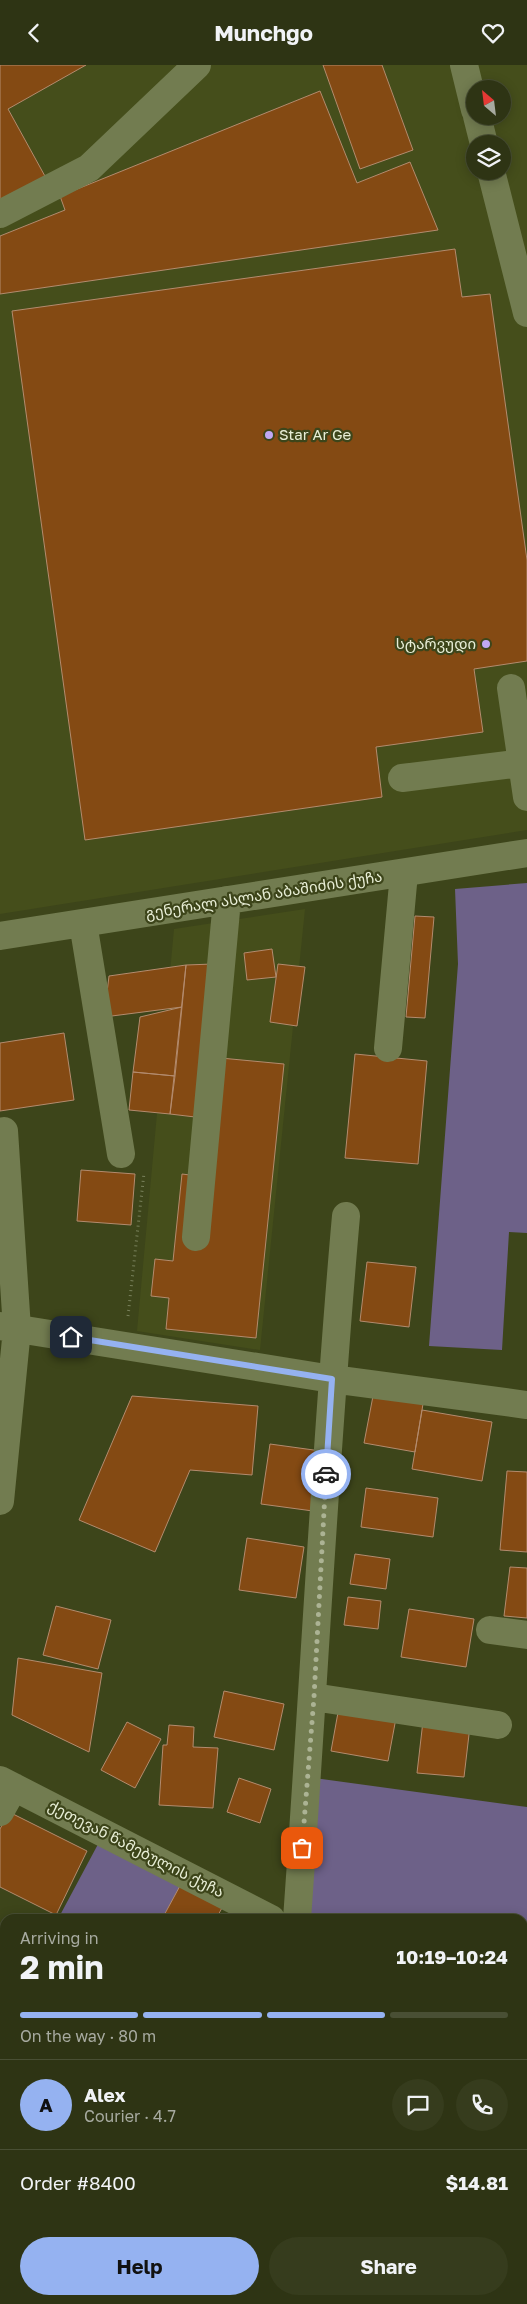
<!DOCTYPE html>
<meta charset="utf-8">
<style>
body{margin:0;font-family:"Golos Text","Noto Sans Georgian",sans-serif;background:#363c1d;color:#f1f3f6;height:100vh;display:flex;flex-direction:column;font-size:19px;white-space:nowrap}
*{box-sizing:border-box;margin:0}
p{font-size:16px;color:#a7aaa0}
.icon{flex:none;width:28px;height:28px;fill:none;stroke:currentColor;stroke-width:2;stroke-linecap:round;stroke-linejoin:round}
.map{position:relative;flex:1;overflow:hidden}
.panel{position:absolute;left:0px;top:1849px;width:528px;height:391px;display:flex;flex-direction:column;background:#2e3414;border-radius:15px 15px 0 0;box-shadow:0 2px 12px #0003,0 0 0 1px #494f34}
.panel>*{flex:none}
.needle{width:32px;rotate:332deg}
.fabs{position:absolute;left:466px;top:15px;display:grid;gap:10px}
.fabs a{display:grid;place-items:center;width:45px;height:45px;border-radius:50%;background:#2e3414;box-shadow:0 2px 12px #0003,0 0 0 1px #494f34;font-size:25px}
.pin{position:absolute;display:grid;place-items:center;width:42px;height:42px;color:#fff;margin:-21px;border-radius:10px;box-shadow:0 2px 8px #0006}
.courier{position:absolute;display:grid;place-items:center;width:50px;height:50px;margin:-25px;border:4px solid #95b2f1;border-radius:50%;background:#fff;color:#222;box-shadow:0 1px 6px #0007}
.overview em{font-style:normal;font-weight:700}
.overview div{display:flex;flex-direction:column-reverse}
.overview{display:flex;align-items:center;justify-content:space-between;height:85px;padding:0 20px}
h1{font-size:32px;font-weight:700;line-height:38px}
.bar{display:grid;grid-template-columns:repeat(4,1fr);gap:8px 5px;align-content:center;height:60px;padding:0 20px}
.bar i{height:6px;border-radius:4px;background:#494f34}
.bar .current{background:#95b2f1}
.bar p{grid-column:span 4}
.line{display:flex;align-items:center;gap:12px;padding:0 20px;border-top:1px solid #494f34}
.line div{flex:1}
.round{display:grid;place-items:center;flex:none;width:52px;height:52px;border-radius:26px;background:#363c1d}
.button{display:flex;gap:10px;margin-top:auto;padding:10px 20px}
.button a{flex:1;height:58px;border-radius:30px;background:#95b2f1;color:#111;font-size:20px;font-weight:700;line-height:58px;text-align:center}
.button a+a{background:#363c1d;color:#f1f3f6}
header{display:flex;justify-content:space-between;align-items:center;height:65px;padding:0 20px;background:#2e3414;font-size:22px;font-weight:700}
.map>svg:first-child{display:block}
.built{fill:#454e1b;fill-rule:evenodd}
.green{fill:#6d6188}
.building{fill:#844a13;stroke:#b38b6e}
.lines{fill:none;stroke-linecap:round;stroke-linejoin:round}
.path{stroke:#78805b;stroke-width:3;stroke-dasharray:1 4;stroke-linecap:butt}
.minor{stroke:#727c50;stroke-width:28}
.done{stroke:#acb394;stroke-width:5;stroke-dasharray:0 9}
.route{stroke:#95b2f1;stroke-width:6}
.poi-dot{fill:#c0a8f4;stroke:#3d451a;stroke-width:2}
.labels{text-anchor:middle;stroke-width:4.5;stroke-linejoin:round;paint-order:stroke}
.poi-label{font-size:15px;fill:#e8eed6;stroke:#3d451a;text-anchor:start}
.street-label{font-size:15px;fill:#e8eed6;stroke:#3d451a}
</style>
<header><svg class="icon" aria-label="back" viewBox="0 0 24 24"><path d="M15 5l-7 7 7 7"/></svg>Munchgo<svg class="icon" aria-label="heart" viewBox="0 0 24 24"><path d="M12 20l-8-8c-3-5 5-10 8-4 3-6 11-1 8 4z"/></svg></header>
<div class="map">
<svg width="527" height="2239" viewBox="0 0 527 2239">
<rect width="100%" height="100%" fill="#3d451a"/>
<!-- built -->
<path class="built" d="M0,0h527v765l-527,84zM475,24h27v27h-27zM475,79h27v27h-27z
M305,844l-45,441 -123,-19 37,-402z"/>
<!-- green -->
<path class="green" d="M527,818v350l-18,-1 -7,118 -73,-4 29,-382 -3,-75z
M307,1712l220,30v130l-4,64 -1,-82h-225z
M104,1768l86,44 -22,42h-110z
M5,1953v146l-5,-3v-133z
M95,2235h185l8,4h-195z"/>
<!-- building -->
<path class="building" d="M0,0h86l-78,44 38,69 -46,26z
M323,0h59l31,85 -53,19z
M320,26l37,92 53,-21 28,68 -438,64v-58l65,-26 -5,-14z
M455,184l7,48 28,-3 37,266v101l-53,8 9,63 -107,15 6,50 -297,43 -73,-529z
M415,851l19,1 -9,101 -19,-1z
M272,884l4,28 -29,3 -3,-27z
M213,899l-18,153 -25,-3 16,-149z
M278,899l27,3 -8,59 -27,-4z
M186,900l-4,42 -78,10 5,-41z
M182,942l-7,69 -42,-4 7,-55z
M64,968l10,67 -74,11v-68z
M355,989l72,7 -9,103 -73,-6z
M210,992l74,7 -28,274 -90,-9 3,-31 -18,-2 4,-37 18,2 9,-87 16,2z
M133,1007l42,4 -5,38 -41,-4z
M81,1105l54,4 -4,51 -54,-4z
M367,1197l49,5 -7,60 -49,-6z
M132,1331l126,10 -6,69 -62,-5 -35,82 -76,-32z
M373,1331l50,8 -8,48 -51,-9z
M422,1345l70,12 -10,59 -70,-12z
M270,1379l51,7 -8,60 -52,-7z
M507,1406l20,1v80l-27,-2z
M366,1423l72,10 -5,39 -72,-10z
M247,1473l57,9 -8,51 -57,-8z
M355,1489l35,5 -4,30 -36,-5z
M510,1502l17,1v50l-23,-2z
M348,1532l33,4 -3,28 -34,-4z
M56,1541l55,14 -13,49 -55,-14z
M409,1544l65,10 -8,48 -65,-10z
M18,1593l84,15 -13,79 -77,-37z
M224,1626l60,13 -10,46 -60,-13z
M339,1642l57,11 -8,43 -57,-10z
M423,1656l47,5 -6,51 -47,-4z
M127,1657l34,17 -26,49 -34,-18z
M169,1660l25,2 -1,20 25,1 -5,60 -54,-3 4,-60h4z
M239,1713l32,11 -11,34 -33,-11z
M9,1747l78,39 -31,64 -56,-28v-58z
M181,1819l42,22 -7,13h-54z
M522,2042l5,2v48l-5,-2z
M527,2113v16l-5,-2z
M522,2164l5,3v56l-5,-2z
M407,2235h47l-2,4h-37z"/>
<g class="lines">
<!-- path -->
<path class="path" d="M128,1251l16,-143"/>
<!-- minor -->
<path class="minor" d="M464,0l11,45
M477,51l7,28
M491,106l36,142
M0,149l89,-46 108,-103
M511,623l16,109
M402,713l120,-15
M83,858l38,231
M0,871l527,-83
M388,983l16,-175
M0,1067l4,-1 13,198 -17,172
M196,1172l31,-337
M0,1261l332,53 195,26
M490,1565l37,5
M313,1632l185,28
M0,1715l271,139
M0,1747l14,-25
M297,1854c17,-234 28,-469 49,-703
M522,1983l5,2
M0,2096l5,3
M280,2235l8,4"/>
</g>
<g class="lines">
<!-- done -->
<path class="done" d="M302,1783l12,-151 12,-223"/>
<!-- route -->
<path class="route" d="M71,1272l261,42 -6,95"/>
</g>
<!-- markers -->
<g class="poi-dot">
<circle cx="269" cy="370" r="5"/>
<circle cx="486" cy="579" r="5"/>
</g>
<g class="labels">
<!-- poi labels -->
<g class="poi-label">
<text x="279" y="375">Star Ar Ge</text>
<text x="476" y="584" text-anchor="end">სტარვუდი</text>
</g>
<!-- street labels -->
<g class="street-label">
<text transform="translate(264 830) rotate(-9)" y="5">გენერალ ასლან აბაშიძის ქუჩა</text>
<text transform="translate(136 1784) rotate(27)" y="5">ქეთევან წამებულის ქუჩა</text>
</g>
</g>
</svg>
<div class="fabs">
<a><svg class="needle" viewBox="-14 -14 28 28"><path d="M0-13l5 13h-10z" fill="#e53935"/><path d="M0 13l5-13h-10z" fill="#a7aaa0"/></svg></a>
<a><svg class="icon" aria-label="layers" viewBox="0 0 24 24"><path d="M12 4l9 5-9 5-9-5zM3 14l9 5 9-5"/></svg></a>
</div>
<div class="pin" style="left:302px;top:1783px;background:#ea580c"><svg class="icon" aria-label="bag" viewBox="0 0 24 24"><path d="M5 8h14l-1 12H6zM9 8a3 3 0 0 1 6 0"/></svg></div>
<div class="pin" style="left:71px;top:1272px;background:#1f2937"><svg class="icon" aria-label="home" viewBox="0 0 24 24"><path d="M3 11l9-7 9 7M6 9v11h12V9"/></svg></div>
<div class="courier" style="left:326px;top:1409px"><svg class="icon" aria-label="car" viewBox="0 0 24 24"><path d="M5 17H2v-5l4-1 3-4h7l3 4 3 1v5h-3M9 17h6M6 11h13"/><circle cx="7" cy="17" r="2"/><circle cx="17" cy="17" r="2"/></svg></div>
<section class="panel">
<div class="overview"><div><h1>2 min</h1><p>Arriving in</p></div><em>10:19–10:24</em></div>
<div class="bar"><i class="current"></i><i class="current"></i><i class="current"></i><i></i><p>On the way · 80 m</p></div>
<div class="line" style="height:90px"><b class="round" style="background:#95b2f1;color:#111">A</b><div><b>Alex</b><p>Courier · 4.7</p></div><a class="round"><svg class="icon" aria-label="chat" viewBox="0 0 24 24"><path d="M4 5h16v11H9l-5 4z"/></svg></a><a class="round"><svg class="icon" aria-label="phone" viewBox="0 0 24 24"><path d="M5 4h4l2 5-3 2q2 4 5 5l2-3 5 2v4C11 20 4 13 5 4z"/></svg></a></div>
<div class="line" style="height:65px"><div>Order #8400</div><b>$14.81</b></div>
<div class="button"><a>Help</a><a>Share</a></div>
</section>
</div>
